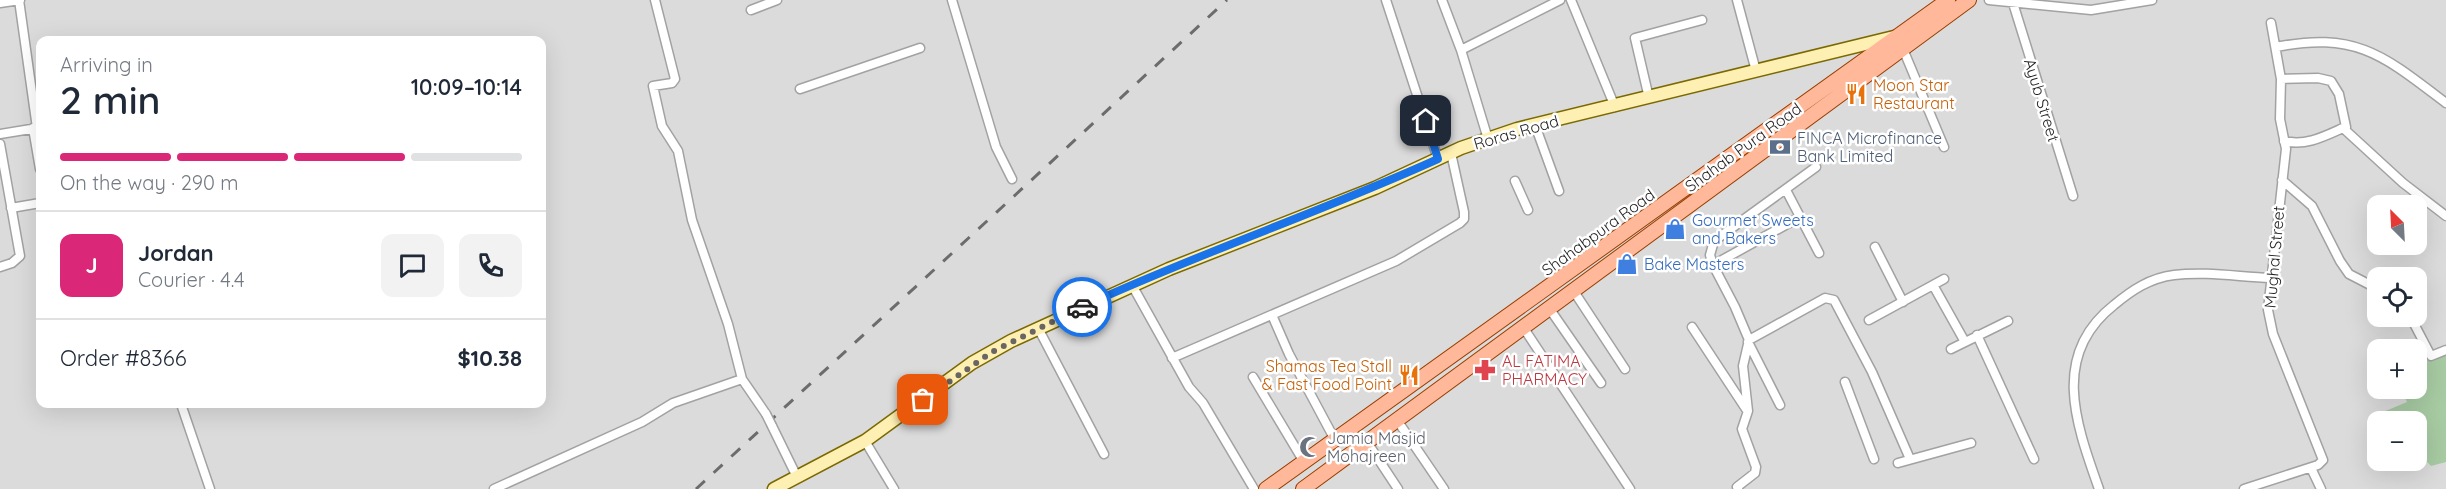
<!DOCTYPE html>
<meta charset="utf-8">
<style>
body{margin:0;font-family:Quicksand,sans-serif;background:#f2f2f3;color:#1f2937;height:100vh;display:flex;flex-direction:column;font-size:22px;white-space:nowrap}
*{box-sizing:border-box;margin:0}
p{font-size:20px;color:#747a83}
.icon{flex:none;width:33px;height:33px;fill:none;stroke:currentColor;stroke-width:2;stroke-linecap:round;stroke-linejoin:round}
.map{position:relative;flex:1;overflow:hidden}
.details{position:absolute;left:36px;top:36px;width:510px;height:372px;display:flex;flex-direction:column;background:#fff;border-radius:12px;box-shadow:0 6px 24px #0002}
.details>*{flex:none}
.needle{width:39px;rotate:336deg}
.tools{position:absolute;left:2367px;top:195px;display:grid;gap:12px}
.tools a{display:grid;place-items:center;width:60px;height:60px;border-radius:12px;background:#fff;box-shadow:0 6px 24px #0002;font-size:30px}
.pin{position:absolute;display:grid;place-items:center;width:51px;height:51px;color:#fff;margin:-26px;border-radius:12px;box-shadow:0 3px 9px #0006}
.courier{position:absolute;display:grid;place-items:center;width:60px;height:60px;margin:-30px;border:4px solid #1a73e8;border-radius:50%;background:#fff;color:#222;box-shadow:0 2px 8px #0007}
.overview em{font-style:normal;font-weight:600}
.overview div{display:flex;flex-direction:column-reverse}
.overview{display:flex;align-items:center;justify-content:space-between;height:102px;padding:0 24px}
h1{font-size:39px;font-weight:600;line-height:45px}
.bar{display:grid;grid-template-columns:repeat(4,1fr);gap:9px 6px;align-content:center;height:72px;padding:0 24px}
.bar i{height:8px;border-radius:4px;background:#e0e1e3}
.bar .active{background:#db2777}
.bar p{grid-column:span 4}
.line{display:flex;align-items:center;gap:15px;padding:0 24px;border-top:2px solid #e0e1e3}
.line div{flex:1}
.round{display:grid;place-items:center;flex:none;width:63px;height:63px;border-radius:12px;background:#f2f2f3}
.map>svg:first-child{display:block}
.residential{fill:#dcdbdc;fill-rule:evenodd}
.cemetery{fill:#a7cba3}
.lines{fill:none;stroke-linecap:round;stroke-linejoin:round}
.minor-casing{stroke:#a2a2a2;stroke-width:11}
.secondary-casing{stroke:#7b6900;stroke-width:15}
.primary-casing{stroke:#993f00;stroke-width:16}
.minor{stroke:#fff;stroke-width:8}
.secondary{stroke:#feefb3;stroke-width:12}
.primary{stroke:#ffb99a;stroke-width:14}
.rail{stroke:#6c6c6c;stroke-width:3;stroke-dasharray:12 12;stroke-linecap:butt}
.minor-bridge-casing{stroke:#a2a2a2;stroke-width:11;stroke-linecap:butt}
.minor-bridge{stroke:#fff;stroke-width:8}
.done{stroke:#686563;stroke-width:6;stroke-dasharray:0 10.8}
.route{stroke:#1a73e8;stroke-width:8}
.labels{text-anchor:middle;stroke-width:5;stroke-linejoin:round;paint-order:stroke}
.food-label{font-size:16px;fill:#c56008;stroke:#fff;text-anchor:start}
.street-label{font-size:16px;fill:#1e1e1e;stroke:#fff}
.service-label{font-size:16px;fill:#4e5e75;stroke:#fff;text-anchor:start}
.shop-label{font-size:16px;fill:#366cbe;stroke:#fff;text-anchor:start}
.health-label{font-size:16px;fill:#be3a42;stroke:#fff;text-anchor:start}
.worship-label{font-size:16px;fill:#5b616d;stroke:#fff;text-anchor:start}
</style>
<div class="map">
<svg width="2446" height="489" viewBox="0 0 2446 489">
<rect width="100%" height="100%" fill="#f0e9e4"/>
<!-- residential -->
<path class="residential" d="M0,0h2446v489h-2446zM40,40h502v364h-502zM2378,206h38v38h-38zM2378,278h38v38h-38zM2378,350h38v38h-38zM2378,422h38v38h-38z"/>
<!-- cemetery -->
<path class="cemetery" d="M2446,350v112l-15,4 -14,-15 -1,-29h-38l-1,7 -6,-12 36,-15 -6,-13 15,-1 1,-27z"/>
<g class="lines">
<defs>
<path id="minor" d="M19,0l18,128
M655,0l20,79 -3,4 -19,3 9,40 16,25 14,69 36,104 14,55 24,35
M952,0l44,147 16,32
M1386,0l52,159
M1442,0l19,50 27,89
M1571,0l44,107
M1737,0l19,71
M1989,0l102,10 61,-10
M0,3l20,-3
M2013,3l60,193
M751,10l26,-10
M2276,47c81,-16 108,9 170,56
M1903,49l41,98
M1461,50l99,-50
M2281,79l37,-1 13,3 8,13 7,33
M800,89l120,-41
M1649,98l-14,-60 67,-18
M1535,125l24,66
M33,128l7,41
M0,134l37,-6
M2284,141c22,5 39,-4 59,-13l60,55 43,33
M0,144l20,112 -8,7 -12,4
M2282,180l30,26 28,55 9,13 29,15
M1515,181l13,29
M1786,190l33,63
M11,208l29,-5
M1875,247l28,55
M1713,265l87,-48
M1132,285l57,102 14,16 51,86
M1933,285l32,57
M1573,290l52,79
M1549,308l52,75
M1272,315l17,39 46,86
M2410,316l21,40 15,-6
M1869,320l75,-41
M1523,327l107,162
M1692,327l54,82
M1038,328l66,126
M1977,335l57,124
M1749,340l76,-42 9,2 38,72 38,87
M1748,342l32,63
M1951,349l57,-28
M1172,358l224,-97 64,-38 4,-4v-7l-13,-59
M1253,377l51,85
M1845,382l29,77
M181,404l29,85
M1397,420l47,69
M772,426l25,51
M865,441l29,48
M1367,442l31,47
M1898,463l73,-20
M2311,468l10,21
M494,489l148,-67 31,-19 69,-24
M1738,489l-1,-2 18,-14 1,-6 -14,-38 6,-18 -5,-45 6,-26 -14,-33 -22,-42 -3,-10 4,-14 102,-74
M2099,489c-23,-65 -49,-134 15,-184 18,-15 36,-27 60,-30 31,-4 66,2 96,3
M2244,489l74,-24 5,-5 -50,-126 -5,-24 18,-161 -6,-30 1,-40 -10,-56"/>
<path id="secondary" d="M774,489l91,-48 107,-78 39,-22 158,-72 206,-81 86,-40 56,-19 377,-92"/>
<path id="primary" d="M1266,489l682,-489
M1303,489l666,-489"/>
</defs>
<!-- minor casing -->
<use href="#minor" class="minor-casing"/>
<!-- secondary casing -->
<use href="#secondary" class="secondary-casing"/>
<!-- primary casing -->
<use href="#primary" class="primary-casing"/>
<!-- minor -->
<use href="#minor" class="minor"/>
<!-- secondary -->
<use href="#secondary" class="secondary"/>
<!-- primary -->
<use href="#primary" class="primary"/>
<!-- rail -->
<path class="rail" d="M696,489l531,-489"/>
<defs>
<path id="minor-bridge" d="M766,414l6,12"/>
</defs>
<!-- minor-bridge casing -->
<use href="#minor-bridge" class="minor-bridge-casing"/>
<!-- minor-bridge -->
<use href="#minor-bridge" class="minor-bridge"/>
</g>
<g class="lines">
<!-- done -->
<path class="done" d="M923,400l69,-48 90,-45"/>
<!-- route -->
<path class="route" d="M1082,307c117,-54 239,-95 356,-148l-12,-38"/>
</g>
<!-- icons -->
<defs>
<symbol id="restaurant-bare" viewBox="-9 -9 18 18"><path d="M-5-6h1v4h1v-4h1v4h1v-4h1v5L-1.5 .5V6h-2V.5L-5-1ZM5-6V6H3V1.5H1.5Q1.5-4 5-6Z" fill="#e8710a" stroke="#fff" stroke-width="2.5" paint-order="stroke"/></symbol>
<symbol id="bank-bare" viewBox="-9 -9 18 18"><path d="M-6-4H6V4H-6ZM0-2.3a2.3 2.3 0 1 0 0 4.6a2.3 2.3 0 1 0 0-4.6Z" fill="#5c6f8a" stroke="#fff" stroke-width="2.5" paint-order="stroke"/></symbol>
<symbol id="shop-bare" viewBox="-9 -9 18 18"><path d="M-5-2.5h2.3a2.7 3.5 0 0 1 5.4 0H5L5.5 6h-11ZM-1.5-2.5h3a1.5 2.3 0 0 0-3 0Z" fill="#3f7fe0" stroke="#fff" stroke-width="2.5" paint-order="stroke"/></symbol>
<symbol id="pharmacy-bare" viewBox="-9 -9 18 18"><path d="M-2-6h4v4h4v4h-4v4h-4v-4h-4v-4h4Z" fill="#e0444e" stroke="#fff" stroke-width="2.5" paint-order="stroke"/></symbol>
<symbol id="mosque-bare" viewBox="-9 -9 18 18"><path d="M3.5-4.9A6 6 0 1 0 3.5 4.9A5 5 0 1 1 3.5-4.9Z" fill="#6b7280" stroke="#fff" stroke-width="2.5" paint-order="stroke"/></symbol>
</defs>
<g fill-rule="evenodd">
<use href="#restaurant-bare" x="1841" y="79" width="30" height="30"/>
<use href="#bank-bare" x="1765" y="132" width="30" height="30"/>
<use href="#shop-bare" x="1660" y="214" width="30" height="30"/>
<use href="#shop-bare" x="1612" y="249" width="30" height="30"/>
<use href="#pharmacy-bare" x="1470" y="355" width="30" height="30"/>
<use href="#restaurant-bare" x="1394" y="360" width="30" height="30"/>
<use href="#mosque-bare" x="1295" y="432" width="30" height="30"/>
</g>
<g class="labels">
<!-- food labels -->
<g class="food-label">
<text x="1873" y="91">Moon Star<tspan x="1873" dy="18">Restaurant</tspan></text>
<text x="1392" y="372" text-anchor="end">Shamas Tea Stall<tspan x="1392" dy="18">&amp; Fast Food Point</tspan></text>
</g>
<!-- street labels -->
<g class="street-label">
<text transform="translate(2042 100) rotate(73)" y="6">Ayub Street</text>
<text transform="translate(1516 132) rotate(-16)" y="6">Roras Road</text>
<text transform="translate(1743 147) rotate(-36)" y="6">Shahab Pura Road</text>
<text transform="translate(1598 232) rotate(-36)" y="6">Shahabpura Road</text>
<text transform="translate(2274 257) rotate(-85)" y="6">Mughal Street</text>
</g>
<!-- service labels -->
<g class="service-label">
<text x="1797" y="144">FINCA Microfinance<tspan x="1797" dy="18">Bank Limited</tspan></text>
</g>
<!-- shop labels -->
<g class="shop-label">
<text x="1692" y="226">Gourmet Sweets<tspan x="1692" dy="18">and Bakers</tspan></text>
<text x="1644" y="270">Bake Masters</text>
</g>
<!-- health labels -->
<g class="health-label">
<text x="1502" y="367">AL FATIMA<tspan x="1502" dy="18">PHARMACY</tspan></text>
</g>
<!-- worship labels -->
<g class="worship-label">
<text x="1327" y="444">Jamia Masjid<tspan x="1327" dy="18">Mohajreen</tspan></text>
</g>
</g>
</svg>
<div class="tools">
<a><svg class="needle" viewBox="-14 -14 28 28"><path d="M0-13l5 13h-10z" fill="#e53935"/><path d="M0 13l5-13h-10z" fill="#747a83"/></svg></a>
<a><svg class="icon" aria-label="locate" viewBox="0 0 24 24"><circle cx="12" cy="12" r="6"/><path d="M12 2v4M12 18v4M2 12h4M18 12h4"/></svg></a>
<a>+</a>
<a>−</a>
</div>
<div class="pin" style="left:923px;top:400px;background:#ea580c"><svg class="icon" aria-label="bag" viewBox="0 0 24 24"><path d="M5 8h14l-1 12H6zM9 8a3 3 0 0 1 6 0"/></svg></div>
<div class="pin" style="left:1426px;top:121px;background:#1f2937"><svg class="icon" aria-label="home" viewBox="0 0 24 24"><path d="M3 11l9-7 9 7M6 9v11h12V9"/></svg></div>
<div class="courier" style="left:1082px;top:307px"><svg class="icon" aria-label="car" viewBox="0 0 24 24"><path d="M5 17H2v-5l4-1 3-4h7l3 4 3 1v5h-3M9 17h6M6 11h13"/><circle cx="7" cy="17" r="2"/><circle cx="17" cy="17" r="2"/></svg></div>
<section class="details">
<div class="overview"><div><h1>2 min</h1><p>Arriving in</p></div><em>10:09–10:14</em></div>
<div class="bar"><i class="active"></i><i class="active"></i><i class="active"></i><i></i><p>On the way · 290 m</p></div>
<div class="line" style="height:108px"><b class="round" style="background:#db2777;color:#fff">J</b><div><b>Jordan</b><p>Courier · 4.4</p></div><a class="round"><svg class="icon" aria-label="chat" viewBox="0 0 24 24"><path d="M4 5h16v11H9l-5 4z"/></svg></a><a class="round"><svg class="icon" aria-label="phone" viewBox="0 0 24 24"><path d="M5 4h4l2 5-3 2q2 4 5 5l2-3 5 2v4C11 20 4 13 5 4z"/></svg></a></div>
<div class="line" style="height:78px"><div>Order #8366</div><b>$10.38</b></div>
</section>
</div>
